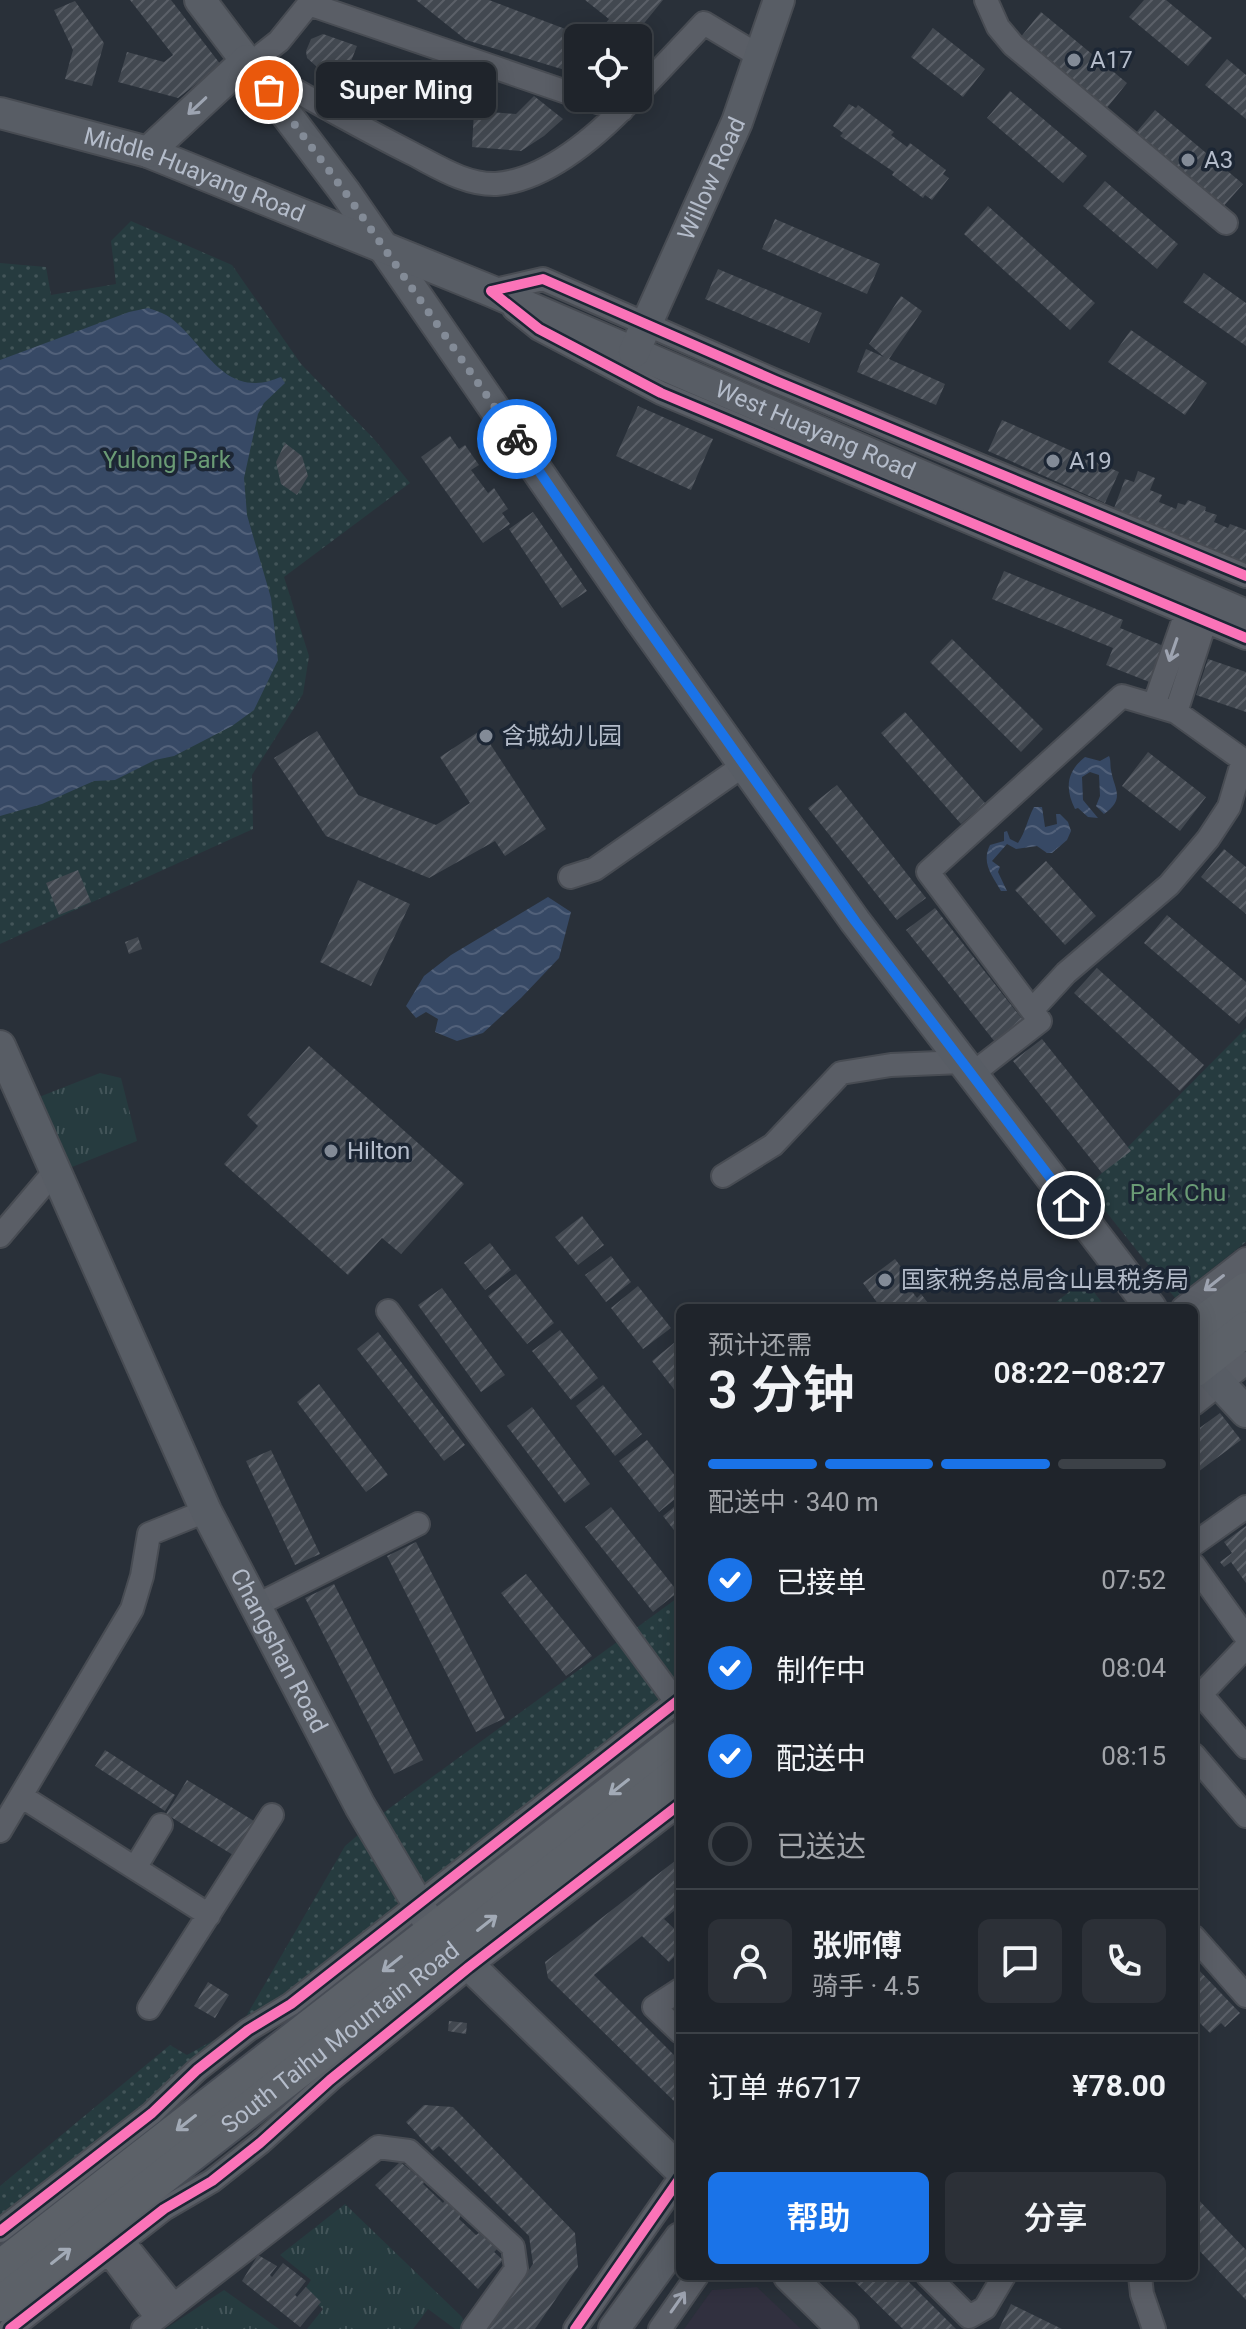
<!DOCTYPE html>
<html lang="zh">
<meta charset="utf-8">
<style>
body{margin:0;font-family:Roboto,"Noto Sans SC",sans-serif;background:#2c3037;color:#f1f3f6;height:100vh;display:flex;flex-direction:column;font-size:30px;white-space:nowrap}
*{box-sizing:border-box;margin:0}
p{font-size:26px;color:#a1a4a9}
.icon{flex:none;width:44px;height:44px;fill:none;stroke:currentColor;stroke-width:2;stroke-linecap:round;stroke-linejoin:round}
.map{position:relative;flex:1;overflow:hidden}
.details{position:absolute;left:676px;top:1304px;width:522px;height:976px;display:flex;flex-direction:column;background:#1f242b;border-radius:12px;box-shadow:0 4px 20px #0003,0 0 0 2px #3c4147}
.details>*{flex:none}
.buttons{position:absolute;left:564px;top:24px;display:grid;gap:16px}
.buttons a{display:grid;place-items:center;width:88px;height:88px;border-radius:12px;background:#1f242b;box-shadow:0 4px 20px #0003,0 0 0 2px #3c4147;font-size:40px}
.pin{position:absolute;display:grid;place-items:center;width:68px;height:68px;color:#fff;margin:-34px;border:4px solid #fff;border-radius:50%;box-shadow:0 2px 8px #0007}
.courier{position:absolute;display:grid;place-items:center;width:80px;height:80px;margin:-40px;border:6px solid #1a73e8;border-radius:50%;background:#fff;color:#222;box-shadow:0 2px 10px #0007}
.bubble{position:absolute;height:56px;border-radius:12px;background:#1f242b;box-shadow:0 4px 20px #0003,0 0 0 2px #3c4147;font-size:26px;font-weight:600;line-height:56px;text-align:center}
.overview em{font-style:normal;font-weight:600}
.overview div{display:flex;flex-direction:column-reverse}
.overview{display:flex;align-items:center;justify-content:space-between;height:136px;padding:0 32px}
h1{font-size:52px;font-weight:600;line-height:60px}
.bar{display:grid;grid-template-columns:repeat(4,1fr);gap:12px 8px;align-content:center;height:96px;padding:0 32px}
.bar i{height:10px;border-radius:6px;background:#3c4147}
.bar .selected{background:#1a73e8}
.bar p{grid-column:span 4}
.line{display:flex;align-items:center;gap:20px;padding:0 32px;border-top:2px solid #3c4147}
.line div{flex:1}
.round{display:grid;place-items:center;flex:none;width:84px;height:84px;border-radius:12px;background:#2c3037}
ol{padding:0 32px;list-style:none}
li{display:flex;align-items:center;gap:24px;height:88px}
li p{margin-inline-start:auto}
li .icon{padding:8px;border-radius:50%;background:#1a73e8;color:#fff;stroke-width:4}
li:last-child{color:#a1a4a9}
li i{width:44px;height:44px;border:4px solid #3c4147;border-radius:50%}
.button{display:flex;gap:16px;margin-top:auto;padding:16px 32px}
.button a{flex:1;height:92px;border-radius:12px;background:#1a73e8;color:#fff;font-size:32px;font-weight:600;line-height:92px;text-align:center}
.button a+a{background:#2c3037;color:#f1f3f6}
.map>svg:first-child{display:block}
.medical{fill:#31303f}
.grass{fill:url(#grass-tufts)}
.park{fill:url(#park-dots)}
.water{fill:url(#water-waves)}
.building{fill:url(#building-hatch)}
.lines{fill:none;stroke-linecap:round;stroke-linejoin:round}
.street-casing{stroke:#484c53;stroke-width:26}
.secondary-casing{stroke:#484c53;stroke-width:34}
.primary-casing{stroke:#474c55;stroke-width:38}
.street{stroke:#5a5e66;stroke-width:22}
.secondary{stroke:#585d65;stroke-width:30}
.primary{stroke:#5c6168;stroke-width:34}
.cycleway-casing{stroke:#1c2634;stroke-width:15}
.cycleway{stroke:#fb73b8;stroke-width:10}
.oneway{stroke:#9da4b1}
.oneway2{stroke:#9ea4b1}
.oneway3{stroke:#a2aab6}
.done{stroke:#838b97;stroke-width:8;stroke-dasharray:0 14.4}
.route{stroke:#1a73e8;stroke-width:10}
.poi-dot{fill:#838b97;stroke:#1c2634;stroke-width:3}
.labels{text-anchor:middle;stroke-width:7;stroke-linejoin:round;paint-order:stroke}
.poi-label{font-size:24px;fill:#b4bcca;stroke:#1c2634;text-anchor:start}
.street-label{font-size:24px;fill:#b4bcca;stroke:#1c2634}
.park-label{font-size:24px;fill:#6a9b75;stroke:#1c2634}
</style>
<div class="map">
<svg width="1246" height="2329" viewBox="0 0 1246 2329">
<defs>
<pattern id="grass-tufts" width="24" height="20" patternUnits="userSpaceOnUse" patternTransform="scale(2)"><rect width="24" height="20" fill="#263b3f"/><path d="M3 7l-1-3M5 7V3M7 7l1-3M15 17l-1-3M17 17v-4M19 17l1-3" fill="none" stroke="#435559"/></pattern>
<pattern id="park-dots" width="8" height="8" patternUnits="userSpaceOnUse" patternTransform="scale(2)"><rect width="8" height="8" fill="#263b3f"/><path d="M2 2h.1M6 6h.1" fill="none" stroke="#435559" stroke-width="1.8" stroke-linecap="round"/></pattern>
<pattern id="water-waves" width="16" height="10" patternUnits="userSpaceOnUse" patternTransform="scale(2)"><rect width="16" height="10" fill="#374965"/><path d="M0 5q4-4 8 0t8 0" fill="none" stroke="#52617a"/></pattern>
<pattern id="building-hatch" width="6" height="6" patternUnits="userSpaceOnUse" patternTransform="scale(2)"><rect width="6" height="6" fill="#424850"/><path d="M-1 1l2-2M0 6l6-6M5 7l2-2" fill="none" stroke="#5b6068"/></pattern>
</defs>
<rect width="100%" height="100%" fill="#293039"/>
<!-- medical -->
<path class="medical" d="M757,2287l44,42h-117l28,-39z"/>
<!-- grass -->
<path class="grass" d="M100,1073l21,5 16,63 -70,28 -28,-72z
M345,2204l116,112 6,9 -1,4h-11l-27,-20 -15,20h-106l16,-20 -20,-17 8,-12 -31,-25z
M224,2290l55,39h-114z"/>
<!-- park -->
<path class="park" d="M131,221l101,44 69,99 73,75 36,44 -126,94 25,79 -6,38 -51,81 1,54 -253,115v-681l46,4 5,28 65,-11 -5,-43z
M1246,1028v214l-71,56 -88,-110z
M1085,1280l21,28h-58z
M680,1596v89l-680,536v-35l170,-141 17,10 54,-30 104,-179 42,-36z"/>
<!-- water -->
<path class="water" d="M148,308c6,2 13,4 18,7 31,18 49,69 90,68 8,0 17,-3 25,-6l4,6 -21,20 -6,11 -14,64 3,37 24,83 7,62 -24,50 -22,16 -58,30 -19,4 -40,20 -21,1 -52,23 -42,12v-456l129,-48z
M1109,756c2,4 1,9 2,14 3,19 15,29 -7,44l-8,-8 4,-10 -1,-21 -9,-3 -8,5 1,23 15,18 -10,-1 -10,-9 -3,1c-10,-20 -9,-37 10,-52l15,4z
M1034,807h8l3,20 12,-3 -1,-10h4l8,8 3,9 -4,9 -15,13h-5l-10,-7 -21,3 -9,-5 -15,17 8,6 -2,5 9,19h-6c-9,-16 -20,-28 -11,-46l14,-4v-9l3,-1 3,8 8,4c8,-12 9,-23 16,-36z
M548,897l23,15 -12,46 -38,40 -38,35 -26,8 -22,-9 3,-13 -12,-7 -10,6 -10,-12 18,-30 27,-21z"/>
<!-- building -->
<path class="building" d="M130,0h41l50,65 -43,33 -60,-16 9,-30 37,10 9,-7z
M416,0h73l100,38h-11v36l-112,-34z
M585,0h78l-31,38h-38l15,-19z
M1144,0h22l46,38 -24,28 -59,-49z
M75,1l29,42 -12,43 -27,-7 8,-29 -19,-40z
M1041,12l86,71 -21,26 -86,-71z
M933,28l52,41 -22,28 -52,-40z
M323,34l34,12 -13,33 -27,-12 -10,-9 -1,-7 5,-12z
M1227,59l19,16v44l-41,-34z
M352,68l83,32 -7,20 -84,-32z
M1010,91l77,65 -24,27 -76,-65z
M534,96l29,23 -19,17 -23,15 -49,-4 2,-36 42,3z
M849,104l7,4 2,-3 36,27 -3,3 16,12 3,-4 36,27 -3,4 6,4 -17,22 -7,-5 -2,3 -31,-23 2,-3 -54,-36 3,-3 -10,-7z
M1155,110l88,74 -22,25 -87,-74z
M1105,181l73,63 -21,25 -74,-63z
M988,206l107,97 -25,27 -106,-96z
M775,219l105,45 -13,30 -105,-45z
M718,269l104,44 -13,30 -104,-44z
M1204,273l42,30v43l-63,-44z
M901,296l21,15 -33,48 56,25 -9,21 -79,-33 9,-23 18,8 -15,-13z
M1131,330l76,53 -22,32 -77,-53z
M638,406l75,33 -22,51 -75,-34z
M1002,420l117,52 -14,31 -117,-52z
M450,436l9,13 6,-4 14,20 -8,5 17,23 6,-5 14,21 -6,4 8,11 -27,19 -62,-86z
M285,443l17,13 6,20 -11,19 -16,-11 -5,-22z
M1138,471l17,7 -5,12 12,5 -3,7 17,7 2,-6 7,2 3,-5 18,7 -1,4 12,4 -3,7 14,6 2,-4 16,6v33l-133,-52 12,-32 9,3z
M533,512l54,79 -25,17 -53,-79z
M1004,571l119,49 -3,8 46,19 -14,36 -46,-18 7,-17 -121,-49z
M952,639l91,90 -22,23 -91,-90z
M1208,659l38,13v40l-50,-17z
M905,712l80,91 -24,21 -80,-91z
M481,730l65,99 -41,27 -10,-15 -66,37 -103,-42 -52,-78 43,-27 41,64 78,30 34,-22 -30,-46z
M1148,752l58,45 -26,34 -58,-45z
M837,785l89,113 -29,22 -89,-112z
M1224,849l22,18v47l-45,-37z
M1046,861l50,55 -31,29 -50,-55z
M78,870l13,32 -32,13 -13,-32z
M358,880l52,24 -39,82 -51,-24z
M935,908l88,112 -28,22 -89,-112z
M1167,915l79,67v34l-7,8 -95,-81z
M138,937l4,12 -13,5 -4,-12z
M1097,968l107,97 -24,26 -106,-98z
M1042,1039l89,112 -29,22 -89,-112z
M309,1046l155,138 -63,70 -19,-16 -34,37 -124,-111 34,-38 -11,-11z
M582,1216l22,29 -26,20 -23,-28z
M490,1243l21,27 -26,20 -21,-27z
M611,1256l20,26 -25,20 -21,-27z
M895,1259l10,13 -5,4 17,22 4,-4 11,14h-51l-18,-25z
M516,1274l38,49 -27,21 -39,-48z
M638,1286l33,42 -28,21 -32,-41z
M442,1288l63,87 -24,17 -63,-87z
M560,1330l38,48 -27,22 -39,-49z
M378,1332l87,113 -21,16 -87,-112z
M680,1338v59l-28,-36z
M319,1384l69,91 -22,17 -69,-90z
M603,1385l39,49 -27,22 -39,-50z
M532,1407l58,77 -25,19 -58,-77z
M1220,1413l21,27 -47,35v-43z
M647,1440l33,42v13l-21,17 -40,-51z
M271,1450l49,104 -25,11 -49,-104z
M680,1502v36l-17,-22z
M611,1507l67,85 -25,20 -68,-85z
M1246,1526v57l-15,-21 -7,5 -4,-5 12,-9 -8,-11z
M416,1542l89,176 -29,14 -89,-176z
M526,1574l66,82 -26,20 -65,-83z
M334,1584l89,176 -29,14 -89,-176z
M105,1750l70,45 -10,16 -70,-45z
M187,1780l67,41 -21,34 -67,-41z
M680,1857v49l-16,13 16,15v17l-11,11 -27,-26 -48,39 86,86v46l-132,-129 -3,-16z
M1194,1965l46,48 -15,14 -4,-4 -11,10 -16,-16z
M208,1982l21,13 -14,23 -21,-12z
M449,2021l18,2 -1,11 -18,-3z
M424,2105l29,2 122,126 3,34 -43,62h-47l45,-65 -4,-28 -90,-90 -6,5 -27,-29z
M400,2162l25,20 -2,2 20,19 2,-3 16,15 -2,4 17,16 3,-2 18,16 -3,3 9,8 -25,29 -103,-104z
M1194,2195l52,55v50l-52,-55z
M258,2255l19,11 -7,9 2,2 11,-14 23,18 -11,14 2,2 9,-10 15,15 -21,25 -58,-46z
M849,2276h54l53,53h-53z
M1011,2304l51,25h-63z"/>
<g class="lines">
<defs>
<path id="street" d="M312,0l-33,41 -29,23c53,31 106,61 161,89 26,13 54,32 85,31 52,-4 103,-50 137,-86
M986,0l12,27 15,18 213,178
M309,4l269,92
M638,93l66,-70 57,34
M585,98l37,12
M491,291l52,-12 233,102 470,195
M514,309l25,20 122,64 585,245
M1154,705l37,-106
M1176,712l34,-105
M570,877l25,-8 149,-104
M972,1074l68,-53 -112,-149 194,-176 54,16 67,48 -14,47 -21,32 -39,46 -103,88 -34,37
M723,1176l50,-31 68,-72 50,-8 71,-3
M0,1236l55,-65
M1183,1308l63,-49
M388,1311l292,396
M1194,1404l52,-41
M1194,1544l52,-37
M1194,1565l52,72
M255,1606l163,-82
M1246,1647l-41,43 -1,8 42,49
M1194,1755l52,61
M21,1796l188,119
M0,1831l132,-222 10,-33 7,-42 57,-23
M135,1868l26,-43
M1194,1937l52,59
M680,1990l-26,17 26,25
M149,2008l123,-193
M0,2231l152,-118 45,-43 51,-40 43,-26 389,-305
M115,2231l59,74
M100,2242l57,76
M928,2276l41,41 16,-9 19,-32
M1140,2276l2,18 12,35
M10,2329l154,-120 48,-28 48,-38 70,-63 139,-113 211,-163
M143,2329l235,-182 31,4 104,96 3,22 -43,60
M575,2329l105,-151
M660,2329l37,-53"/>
<g id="secondary">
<path d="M200,0l145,192 294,426 216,303 296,387"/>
<path id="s1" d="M0,113l148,39 343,139 755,324"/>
<path d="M148,152l99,-92"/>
<path id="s2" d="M634,352l103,-230 42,-122"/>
<path id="s3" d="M0,1046l206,465 154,295 74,125 246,239"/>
<path d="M1194,1356l52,56"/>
<path d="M789,2276l54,53"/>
<path d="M614,2329l66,-91"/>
</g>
<g id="primary">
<path d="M1194,1330l52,-40"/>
<path d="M1194,1370l52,-41"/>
<path d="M0,2268l680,-529"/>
<path id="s4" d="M0,2304l680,-532"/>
</g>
</defs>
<!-- street casing -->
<use href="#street" class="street-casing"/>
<!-- secondary casing -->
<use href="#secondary" class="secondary-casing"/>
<!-- primary casing -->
<use href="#primary" class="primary-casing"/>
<!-- street -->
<use href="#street" class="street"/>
<!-- secondary -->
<use href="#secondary" class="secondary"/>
<!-- primary -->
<use href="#primary" class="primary"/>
<defs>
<path id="cycleway" d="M491,291l48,38 122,64 585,245
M491,291l52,-12 233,102 470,195
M0,2231l152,-118 45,-43 51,-40 43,-26 389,-305
M10,2329l154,-120 48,-28 48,-38 70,-63 139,-113 211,-163
M575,2329l105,-151"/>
</defs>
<!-- cycleway casing -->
<use href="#cycleway" class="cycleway-casing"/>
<!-- cycleway -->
<use href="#cycleway" class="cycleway"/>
</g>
<!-- one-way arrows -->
<defs><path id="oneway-shaft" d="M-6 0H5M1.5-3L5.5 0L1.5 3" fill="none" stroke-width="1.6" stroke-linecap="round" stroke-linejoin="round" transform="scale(2)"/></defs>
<use class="oneway" href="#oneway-shaft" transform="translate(197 106) rotate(137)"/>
<g class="oneway2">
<use href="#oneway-shaft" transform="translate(1173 650) rotate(109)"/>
<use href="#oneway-shaft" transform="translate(1214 1283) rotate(142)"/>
<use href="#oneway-shaft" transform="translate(678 2302) rotate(-55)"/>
</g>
<g class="oneway3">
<use href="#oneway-shaft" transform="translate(619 1787) rotate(142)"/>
<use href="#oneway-shaft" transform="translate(487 1923) rotate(-38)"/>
<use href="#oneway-shaft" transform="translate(392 1964) rotate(142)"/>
<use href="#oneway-shaft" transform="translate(186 2123) rotate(142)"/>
<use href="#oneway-shaft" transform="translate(61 2256) rotate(-38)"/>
</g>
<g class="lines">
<!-- done -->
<path class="done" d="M269,90l76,102 172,247"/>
<!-- route -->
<path class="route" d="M517,439l111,162 227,320 216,284"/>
</g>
<!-- markers -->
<g class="poi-dot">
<circle cx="1074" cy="60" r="8"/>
<circle cx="1188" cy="160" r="8"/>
<circle cx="1053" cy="461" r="8"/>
<circle cx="486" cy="736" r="8"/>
<circle cx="331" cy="1151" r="8"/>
<circle cx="885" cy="1280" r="8"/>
</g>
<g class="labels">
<!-- poi labels -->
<g class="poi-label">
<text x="1090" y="68">A17</text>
<text x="1204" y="168">A3</text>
<text x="1069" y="469">A19</text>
<text x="502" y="744">含城幼儿园</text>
<text x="347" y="1159">Hilton</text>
<text x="901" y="1288">国家税务总局含山县税务局</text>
</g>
<!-- street labels -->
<g class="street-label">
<text dy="8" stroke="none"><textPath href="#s1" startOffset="204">Middle Huayang Road</textPath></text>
<text dy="8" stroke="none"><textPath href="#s2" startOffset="190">Willow Road</textPath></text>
<text dy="8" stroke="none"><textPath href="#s1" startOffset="876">West Huayang Road</textPath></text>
<text dy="8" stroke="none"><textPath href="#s3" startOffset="666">Changshan Road</textPath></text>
<text dy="8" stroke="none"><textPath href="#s4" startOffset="432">South Taihu Mountain Road</textPath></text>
</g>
<!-- park labels -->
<g class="park-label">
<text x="167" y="468">Yulong Park</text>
<text x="1178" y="1201">Park Chu</text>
</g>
</g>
</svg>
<div class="buttons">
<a><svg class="icon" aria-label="locate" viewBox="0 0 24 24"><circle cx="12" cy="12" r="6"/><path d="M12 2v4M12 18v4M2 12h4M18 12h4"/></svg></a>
</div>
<div class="pin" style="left:269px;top:90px;background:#ea580c"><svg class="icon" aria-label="bag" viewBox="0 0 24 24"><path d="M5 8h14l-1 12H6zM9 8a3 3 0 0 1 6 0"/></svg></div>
<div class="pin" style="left:1071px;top:1205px;background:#1f2937"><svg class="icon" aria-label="home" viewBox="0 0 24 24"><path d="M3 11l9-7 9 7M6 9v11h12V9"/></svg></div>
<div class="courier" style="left:517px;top:439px"><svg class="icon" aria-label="bike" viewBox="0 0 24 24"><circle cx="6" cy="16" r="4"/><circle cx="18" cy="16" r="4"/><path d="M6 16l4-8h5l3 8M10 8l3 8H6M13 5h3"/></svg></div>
<div class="bubble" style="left:316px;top:62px;width:180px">Super Ming</div>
<section class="details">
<div class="overview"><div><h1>3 分钟</h1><p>预计还需</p></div><em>08:22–08:27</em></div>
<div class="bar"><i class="selected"></i><i class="selected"></i><i class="selected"></i><i></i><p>配送中 · 340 m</p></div>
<ol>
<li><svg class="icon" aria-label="check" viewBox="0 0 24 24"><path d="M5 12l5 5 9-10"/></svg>已接单<p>07:52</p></li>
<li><svg class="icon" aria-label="check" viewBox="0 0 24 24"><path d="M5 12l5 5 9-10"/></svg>制作中<p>08:04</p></li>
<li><svg class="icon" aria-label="check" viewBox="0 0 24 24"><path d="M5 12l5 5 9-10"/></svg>配送中<p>08:15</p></li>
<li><i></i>已送达</li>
</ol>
<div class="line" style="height:144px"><a class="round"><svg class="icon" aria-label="person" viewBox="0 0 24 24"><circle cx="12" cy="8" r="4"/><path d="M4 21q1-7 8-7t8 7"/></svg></a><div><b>张师傅</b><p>骑手 · 4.5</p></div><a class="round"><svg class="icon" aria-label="chat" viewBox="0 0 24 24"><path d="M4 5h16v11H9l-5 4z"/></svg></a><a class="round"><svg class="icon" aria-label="phone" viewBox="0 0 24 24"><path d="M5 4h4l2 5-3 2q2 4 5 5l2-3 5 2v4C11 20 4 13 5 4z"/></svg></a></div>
<div class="line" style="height:104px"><div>订单 #6717</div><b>¥78.00</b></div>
<div class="button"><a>帮助</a><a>分享</a></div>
</section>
</div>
